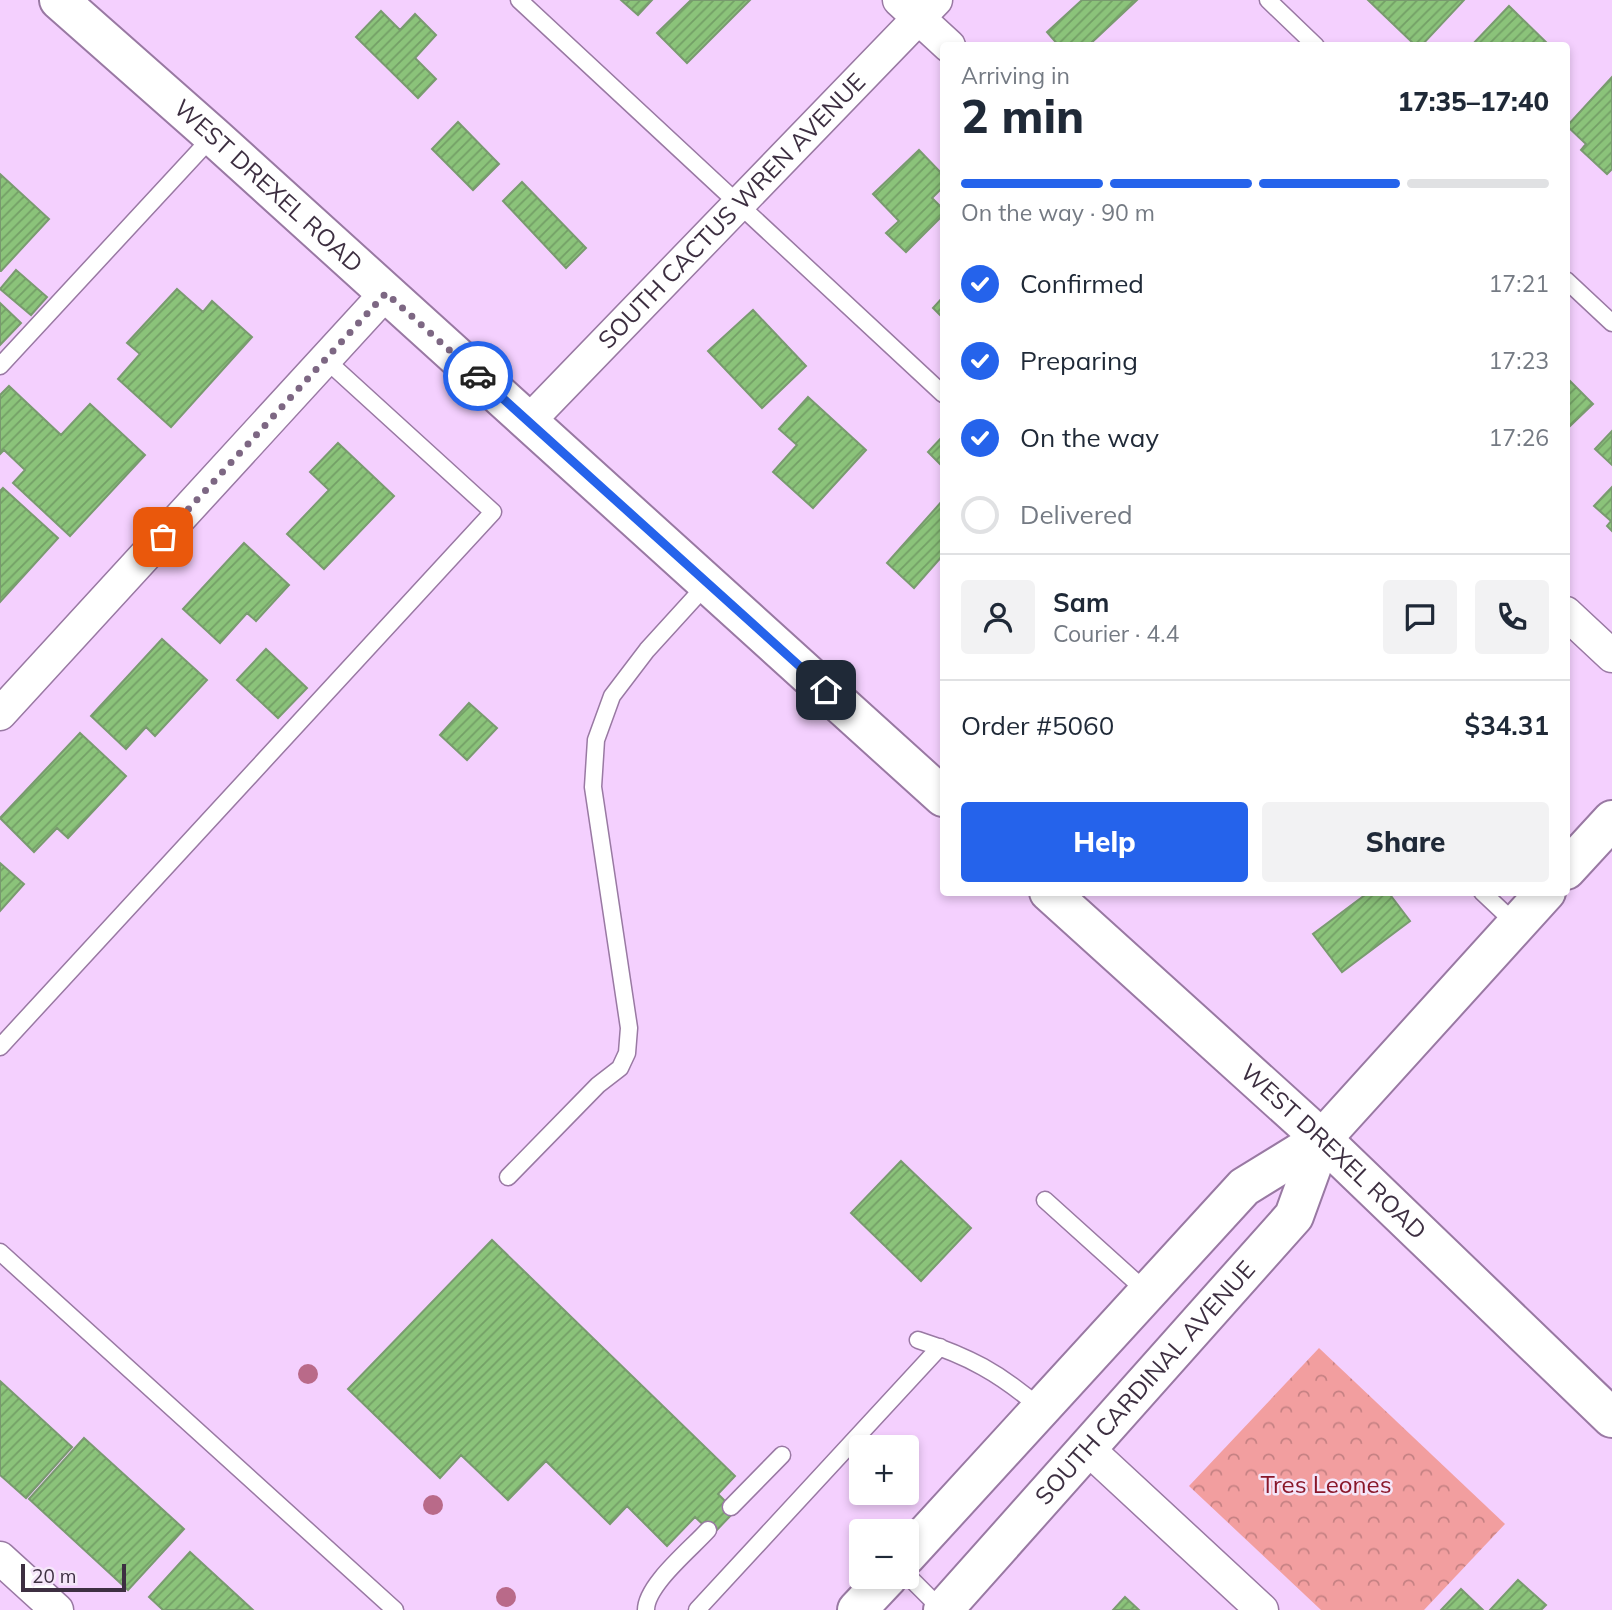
<!DOCTYPE html>
<meta charset="utf-8">
<style>
body{margin:0;font-family:Mulish,sans-serif;background:#f2f2f3;color:#1f2937;height:100vh;display:flex;flex-direction:column;font-size:26px;white-space:nowrap}
*{box-sizing:border-box;margin:0}
p{font-size:23px;color:#747a83}
.icon{flex:none;width:38px;height:38px;fill:none;stroke:currentColor;stroke-width:2;stroke-linecap:round;stroke-linejoin:round}
.map{position:relative;flex:1;overflow:hidden}
.side{position:absolute;left:940px;top:42px;width:630px;height:854px;display:flex;flex-direction:column;background:#fff;border-radius:7px;box-shadow:0 4px 10px #0003}
.side>*{flex:none}
.buttons{position:absolute;left:849px;top:1435px;display:grid;gap:14px}
.buttons a{display:grid;place-items:center;width:70px;height:70px;border-radius:7px;background:#fff;box-shadow:0 4px 10px #0003;font-size:35px}
.scale{position:absolute;left:21px;bottom:18px;width:105px;box-sizing:border-box;padding-left:7px;border:4px solid #3d2f41;border-top:0;font-size:19px;line-height:24px;white-space:nowrap;color:#3d2f41;-webkit-text-stroke:5px #f5e6f9;paint-order:stroke}
.pin{position:absolute;display:grid;place-items:center;width:60px;height:60px;color:#fff;margin:-30px;border-radius:14px;box-shadow:0 4px 10px #0006}
.courier{position:absolute;display:grid;place-items:center;width:70px;height:70px;margin:-35px;border:5px solid #2563eb;border-radius:50%;background:#fff;color:#222;box-shadow:0 2px 9px #0007}
.headline em{font-style:normal;font-weight:800}
.headline div{display:flex;flex-direction:column-reverse}
.headline{display:flex;align-items:center;justify-content:space-between;height:119px;padding:0 21px}
h1{font-size:46px;font-weight:800;line-height:52px}
.bar{display:grid;grid-template-columns:repeat(4,1fr);gap:10px 7px;align-content:center;height:84px;padding:0 21px}
.bar i{height:9px;border-radius:5px;background:#e0e1e3}
.bar .selected{background:#2563eb}
.bar p{grid-column:span 4}
.line{display:flex;align-items:center;gap:18px;padding:0 21px;border-top:2px solid #e0e1e3}
.line div{flex:1}
.round{display:grid;place-items:center;flex:none;width:74px;height:74px;border-radius:7px;background:#f2f2f3}
ol{padding:0 21px;list-style:none}
li{display:flex;align-items:center;gap:21px;height:77px}
li p{margin-inline-start:auto}
li .icon{padding:7px;border-radius:50%;background:#2563eb;color:#fff;stroke-width:4}
li:last-child{color:#747a83}
li i{width:38px;height:38px;border:4px solid #e0e1e3;border-radius:50%}
.cta{display:flex;gap:14px;margin-top:auto;padding:14px 21px}
.cta a{flex:1;height:80px;border-radius:7px;background:#2563eb;color:#fff;font-size:28px;font-weight:800;line-height:80px;text-align:center}
.cta a+a{background:#f2f2f3;color:#1f2937}
.map>svg:first-child{display:block}
.park{fill:url(#park-crowns)}
.building{fill:url(#building-hatch);stroke:#799a6f;stroke-width:2}
.lines{fill:none;stroke-linecap:round;stroke-linejoin:round}
.service-casing{stroke:#9979a3;stroke-width:19}
.minor-casing{stroke:#9979a3;stroke-width:35}
.tertiary-casing{stroke:#9979a3;stroke-width:42}
.secondary-casing{stroke:#9979a3;stroke-width:42}
.service{stroke:#fff;stroke-width:16}
.minor{stroke:#fff;stroke-width:32}
.tertiary{stroke:#fff;stroke-width:38}
.secondary{stroke:#fff;stroke-width:38}
.tree{fill:#b96a89}
.done{stroke:#7d6783;stroke-width:7;stroke-dasharray:0 12.6}
.route{stroke:#2563eb;stroke-width:9}
.labels{text-anchor:middle;stroke-width:5;stroke-linejoin:round;paint-order:stroke}
.street-label{font-size:24px;fill:#3d2f41;stroke:#f5e6f9}
.park-label{font-size:24px;fill:#89172a;stroke:#f5e6f9}
</style>
<div class="map">
<svg width="1612" height="1610" viewBox="0 0 1612 1610">
<defs>
<pattern id="park-crowns" width="20" height="18" patternUnits="userSpaceOnUse" patternTransform="scale(1.75)"><rect width="20" height="18" fill="#f29e9f"/><path d="M2 6a3 3 0 1 1 6 0M12 15a3 3 0 1 1 6 0" fill="none" stroke="#c58183"/></pattern>
<pattern id="building-hatch" width="6" height="6" patternUnits="userSpaceOnUse" patternTransform="scale(1.75)"><rect width="6" height="6" fill="#8bc37a"/><path d="M-1 1l2-2M0 6l6-6M5 7l2-2" fill="none" stroke="#739f66"/></pattern>
</defs>
<rect width="100%" height="100%" fill="#f4d0fe"/>
<!-- park -->
<path class="park" d="M1319,1348l186,176 -81,86h-103l-132,-124z"/>
<!-- building -->
<path class="building" d="M621,0h31l-14,15z
M691,0h59l-63,63 -30,-30z
M1082,0h55l-49,46h-29l-12,-14z
M1368,0h96l-43,46h-5z
M1509,6l41,40h-79z
M381,11l19,19 15,-16 21,21 -21,23 21,21 -18,19 -62,-61z
M1612,77v92l-5,5 -26,-24 5,-6 -19,-18z
M458,122l41,42 -26,26 -41,-41z
M919,150l24,25v12l-11,11 11,11v6l-37,37 -20,-19 13,-12 -26,-27z
M0,174l49,45 -48,52h-1z
M522,182l64,66 -20,20 -63,-67z
M16,270l31,27 -16,18 -31,-26z
M177,289l26,23 9,-11 40,36 -81,90 -53,-48 22,-25 -13,-11z
M943,297v21l-10,-10z
M0,303l21,20 -21,22z
M753,310l53,56 -44,42 -54,-57z
M1566,377l27,27 -27,26z
M9,386l52,49 29,-31 55,51 -75,81 -57,-53 12,-13 -21,-20 -4,4v-59z
M808,397l58,53 -53,58 -40,-36 24,-27 -18,-16z
M1612,431v34l-17,-16z
M943,436v31l-15,-15z
M338,443l56,53 -70,73 -37,-35 42,-44 -19,-18z
M1612,487v44l-5,-5 4,-5 -17,-15z
M3,488l55,50 -58,64v-111z
M943,500v55l-29,33 -27,-25z
M244,543l45,42 -33,36 -9,-8 -27,30 -37,-34z
M162,639l45,41 -52,56 -9,-9 -20,22 -35,-33z
M266,649l41,39 -29,30 -41,-38z
M469,703l28,25 -30,32 -27,-25z
M80,733l46,43 -58,62 -11,-10 -23,24 -34,-34z
M0,863l24,21 -24,27z
M1369,892h19l22,29 -68,51 -29,-38z
M901,1161l70,67 -50,53 -70,-68z
M492,1240l243,236 -17,18 17,17 -22,23 -18,-17 -28,29 -40,-40 -17,18 -64,-63 -38,39 -47,-45 -21,23 -92,-89z
M0,1381l72,66 -46,51 -26,-23z
M84,1438l100,91 -56,61 -99,-91z
M190,1552l63,58h-90l-14,-13z
M1518,1580l28,25 -5,5h-51z
M1461,1589l22,21h-42z
M1125,1597l14,13h-26z"/>
<g class="lines">
<defs>
<path id="service" d="M519,0l424,394
M1268,0l48,46
M1566,280l46,43
M0,366l213,-230
M1482,892l35,33
M0,1047l493,-535 -168,-153
M508,1177l90,-92 22,-17 7,-15 2,-25 -36,-241 3,-47 16,-44 35,-46 61,-67
M1045,1200l102,92
M0,1252l395,358
M918,1340c50,16 82,33 122,68
M731,1507l51,-52
M906,1574l36,36
M646,1610c0,-25 45,-61 62,-80
M697,1610l243,-263"/>
<g id="minor">
<path d="M899,0l50,46"/>
<path id="s1" d="M529,421l407,-421"/>
<path d="M1566,613l46,43"/>
<path d="M0,714l386,-421"/>
<path d="M1086,1447l176,163"/>
<path d="M0,1558l57,52"/>
</g>
<g id="tertiary">
<path id="s2" d="M59,0l154,136 730,661"/>
<path id="s3" d="M1049,892l273,247 290,279"/>
</g>
<g id="secondary">
<path d="M1566,870l46,-50"/>
<path d="M906,1556l338,-369 78,-48 224,-247"/>
<path d="M857,1610l31,-33"/>
<path id="s4" d="M943,1610l351,-394 28,-77"/>
</g>
</defs>
<!-- service casing -->
<use href="#service" class="service-casing"/>
<!-- minor casing -->
<use href="#minor" class="minor-casing"/>
<!-- tertiary casing -->
<use href="#tertiary" class="tertiary-casing"/>
<!-- secondary casing -->
<use href="#secondary" class="secondary-casing"/>
<!-- service -->
<use href="#service" class="service"/>
<!-- minor -->
<use href="#minor" class="minor"/>
<!-- tertiary -->
<use href="#tertiary" class="tertiary"/>
<!-- secondary -->
<use href="#secondary" class="secondary"/>
</g>
<!-- trees -->
<g class="tree">
<circle cx="308" cy="1374" r="10"/>
<circle cx="433" cy="1505" r="10"/>
<circle cx="506" cy="1597" r="10"/>
</g>
<g class="lines">
<!-- done -->
<path class="done" d="M163,537l223,-244 92,83"/>
<!-- route -->
<path class="route" d="M478,376l348,314"/>
</g>
<g class="labels">
<!-- street labels -->
<g class="street-label">
<text dy="8" stroke="none"><textPath href="#s2" startOffset="280">WEST DREXEL ROAD</textPath></text>
<text dy="8" stroke="none"><textPath href="#s1" startOffset="292">SOUTH CACTUS WREN AVENUE</textPath></text>
<text dy="8" stroke="none"><textPath href="#s3" startOffset="385">WEST DREXEL ROAD</textPath></text>
<text dy="8" stroke="none"><textPath href="#s4" startOffset="304">SOUTH CARDINAL AVENUE</textPath></text>
</g>
<!-- park labels -->
<g class="park-label">
<text x="1326" y="1493">Tres Leones</text>
</g>
</g>
</svg>
<div class="buttons">
<a>+</a>
<a>−</a>
</div>
<div class="scale">20 m</div>
<div class="pin" style="left:163px;top:537px;background:#ea580c"><svg class="icon" aria-label="bag" viewBox="0 0 24 24"><path d="M5 8h14l-1 12H6zM9 8a3 3 0 0 1 6 0"/></svg></div>
<div class="pin" style="left:826px;top:690px;background:#1f2937"><svg class="icon" aria-label="home" viewBox="0 0 24 24"><path d="M3 11l9-7 9 7M6 9v11h12V9"/></svg></div>
<div class="courier" style="left:478px;top:376px"><svg class="icon" aria-label="car" viewBox="0 0 24 24"><path d="M5 17H2v-5l4-1 3-4h7l3 4 3 1v5h-3M9 17h6M6 11h13"/><circle cx="7" cy="17" r="2"/><circle cx="17" cy="17" r="2"/></svg></div>
<section class="side">
<div class="headline"><div><h1>2 min</h1><p>Arriving in</p></div><em>17:35–17:40</em></div>
<div class="bar"><i class="selected"></i><i class="selected"></i><i class="selected"></i><i></i><p>On the way · 90 m</p></div>
<ol>
<li><svg class="icon" aria-label="check" viewBox="0 0 24 24"><path d="M5 12l5 5 9-10"/></svg>Confirmed<p>17:21</p></li>
<li><svg class="icon" aria-label="check" viewBox="0 0 24 24"><path d="M5 12l5 5 9-10"/></svg>Preparing<p>17:23</p></li>
<li><svg class="icon" aria-label="check" viewBox="0 0 24 24"><path d="M5 12l5 5 9-10"/></svg>On the way<p>17:26</p></li>
<li><i></i>Delivered</li>
</ol>
<div class="line" style="height:126px"><a class="round"><svg class="icon" aria-label="person" viewBox="0 0 24 24"><circle cx="12" cy="8" r="4"/><path d="M4 21q1-7 8-7t8 7"/></svg></a><div><b>Sam</b><p>Courier · 4.4</p></div><a class="round"><svg class="icon" aria-label="chat" viewBox="0 0 24 24"><path d="M4 5h16v11H9l-5 4z"/></svg></a><a class="round"><svg class="icon" aria-label="phone" viewBox="0 0 24 24"><path d="M5 4h4l2 5-3 2q2 4 5 5l2-3 5 2v4C11 20 4 13 5 4z"/></svg></a></div>
<div class="line" style="height:91px"><div>Order #5060</div><b>$34.31</b></div>
<div class="cta"><a>Help</a><a>Share</a></div>
</section>
</div>
